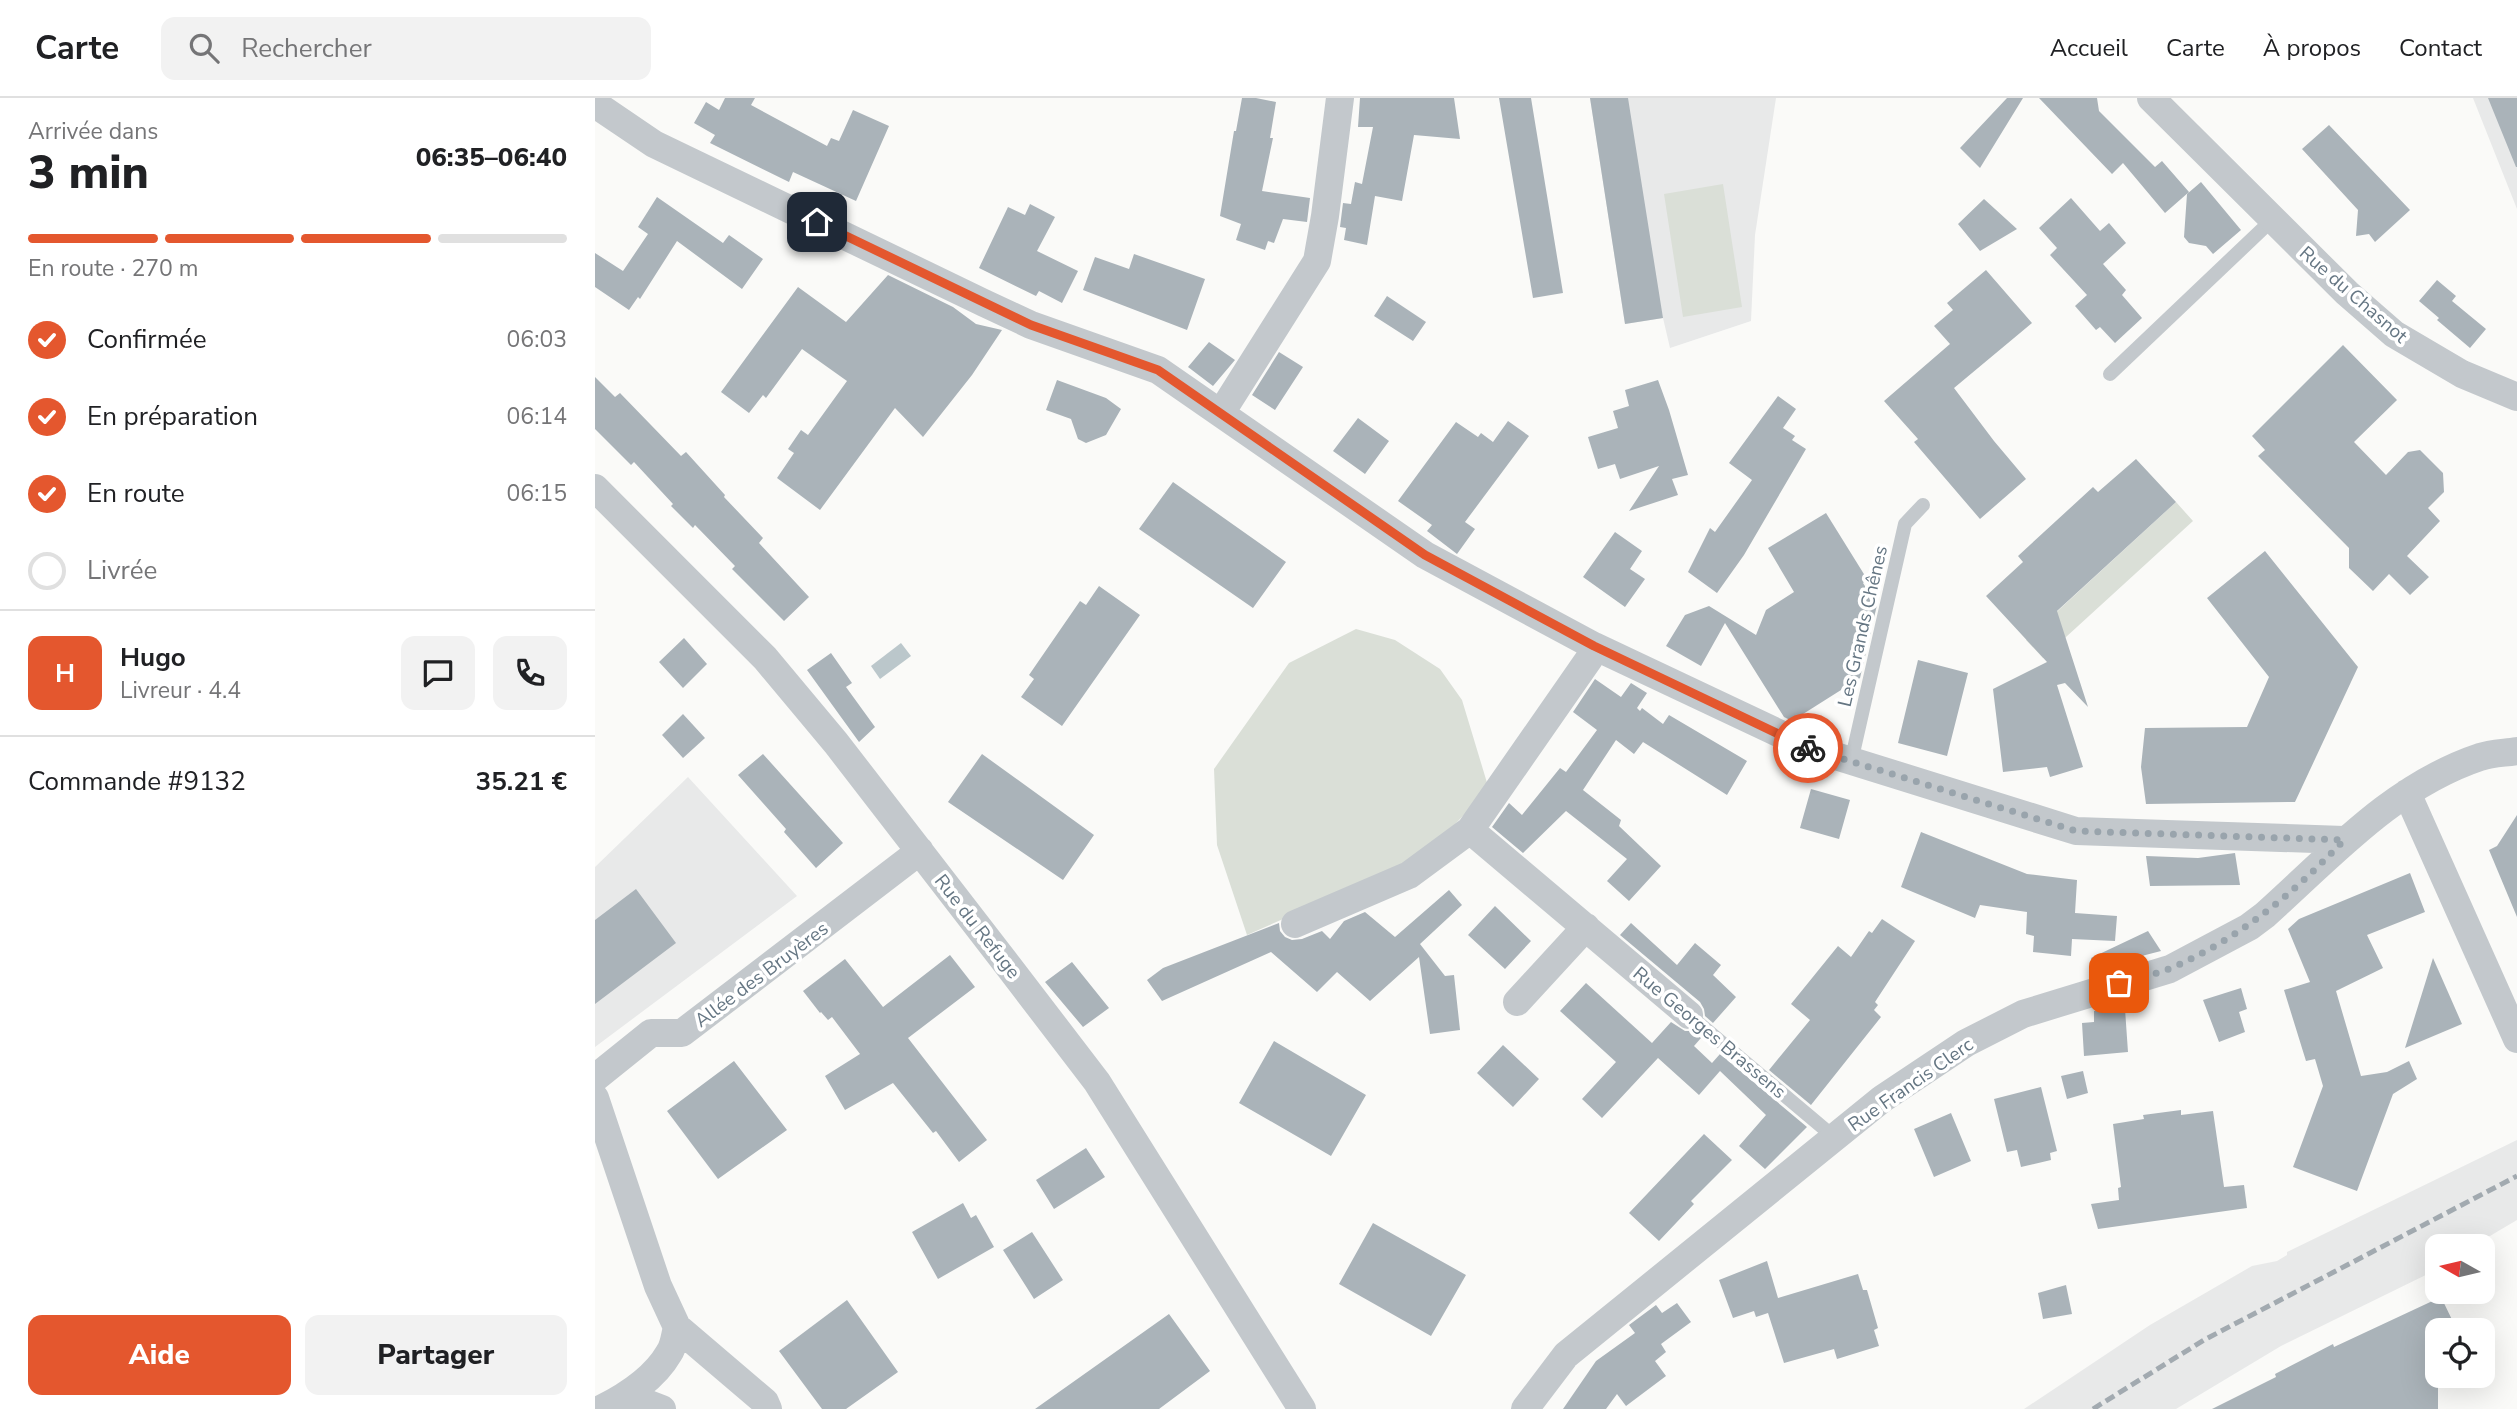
<!DOCTYPE html>
<html lang="fr">
<meta charset="utf-8">
<style>
body{margin:0;font-family:"Nunito Sans",sans-serif;background:#f2f2f2;color:#202124;height:100vh;display:flex;flex-direction:column;font-size:26px;white-space:nowrap}
*{box-sizing:border-box;margin:0}
p{font-size:23px;color:#757577}
.icon{flex:none;width:38px;height:38px;fill:none;stroke:currentColor;stroke-width:2;stroke-linecap:round;stroke-linejoin:round}
.map{position:relative;flex:1;overflow:hidden}
.drawer{display:flex;flex-direction:column;background:#fff;width:595px}
.drawer>*{flex:none}
.needle{width:46px;rotate:278deg}
.controls{position:absolute;left:1830px;top:1136px;display:grid;gap:14px}
.controls a{display:grid;place-items:center;width:70px;height:70px;border-radius:14px;background:#fff;box-shadow:0 7px 28px #0002;font-size:35px}
.pin{position:absolute;display:grid;place-items:center;width:60px;height:60px;color:#fff;margin:-30px;border-radius:14px;box-shadow:0 4px 10px #0006}
.courier{position:absolute;display:grid;place-items:center;width:70px;height:70px;margin:-35px;border:5px solid #e4572e;border-radius:50%;background:#fff;color:#222;box-shadow:0 2px 9px #0007}
.summary em{font-style:normal;font-weight:800}
.summary div{display:flex;flex-direction:column-reverse}
.summary{display:flex;align-items:center;justify-content:space-between;height:119px;padding:0 28px}
h1{font-size:46px;font-weight:800;line-height:52px}
.bar{display:grid;grid-template-columns:repeat(4,1fr);gap:10px 7px;align-content:center;height:84px;padding:0 28px}
.bar i{height:9px;border-radius:5px;background:#e0e0e0}
.bar .active{background:#e4572e}
.bar p{grid-column:span 4}
.line{display:flex;align-items:center;gap:18px;padding:0 28px;border-top:2px solid #e0e0e0}
.line div{flex:1}
.round{display:grid;place-items:center;flex:none;width:74px;height:74px;border-radius:14px;background:#f2f2f2}
ol{padding:0 28px;list-style:none}
li{display:flex;align-items:center;gap:21px;height:77px}
li p{margin-inline-start:auto}
li .icon{padding:7px;border-radius:50%;background:#e4572e;color:#fff;stroke-width:4}
li:last-child{color:#757577}
li i{width:38px;height:38px;border:4px solid #e0e0e0;border-radius:50%}
.action{display:flex;gap:14px;margin-top:auto;padding:14px 28px}
.action a{flex:1;height:80px;border-radius:14px;background:#e4572e;color:#fff;font-size:28px;font-weight:800;line-height:80px;text-align:center}
.action a+a{background:#f2f2f2;color:#202124}
header{display:flex;align-items:center;gap:42px;box-sizing:border-box;height:98px;padding:0 35px;background:#fff;border-bottom:2px solid #e0e0e0}
header strong{font-size:33px}
nav{display:flex;gap:38px;margin-inline-start:auto;font-size:24px}
.search{width:490px;height:63px;background:#f2f2f2;display:flex;align-items:center;gap:18px;box-sizing:border-box;padding:0 24px;border-radius:14px;color:#757577;font-size:26px}
main{display:flex;flex:1;min-height:0}
.map>svg:first-child{display:block}
.built{fill:#e8e9e9}
.green{fill:#dadfd7}
.water{fill:#bbc7cb}
.building{fill:#aab3b9}
.lines{fill:none;stroke-linecap:round;stroke-linejoin:round}
.service{stroke:#c3c8cc;stroke-width:14}
.minor{stroke:#c3c8cc;stroke-width:28}
.rail{stroke:#a2aab0;stroke-width:5;stroke-dasharray:10 5;stroke-linecap:butt}
.done{stroke:#99a4ac;stroke-width:7;stroke-dasharray:0 12.6}
.route{stroke:#e4572e;stroke-width:9}
.labels{text-anchor:middle;stroke-width:7;stroke-linejoin:round;paint-order:stroke}
.street-label{font-size:19px;fill:#657683;stroke:#fff}
</style>
<header>
<strong>Carte</strong>
<div class="search"><svg class="icon" aria-label="search" viewBox="0 0 24 24"><circle cx="10" cy="10" r="6"/><path d="M15 15l6 6"/></svg>Rechercher</div>
<nav><a>Accueil</a><a>Carte</a><a>À propos</a><a>Contact</a></nav>
</header>
<main>
<section class="drawer">
<div class="summary"><div><h1>3 min</h1><p>Arrivée dans</p></div><em>06:35–06:40</em></div>
<div class="bar"><i class="active"></i><i class="active"></i><i class="active"></i><i></i><p>En route · 270 m</p></div>
<ol>
<li><svg class="icon" aria-label="check" viewBox="0 0 24 24"><path d="M5 12l5 5 9-10"/></svg>Confirmée<p>06:03</p></li>
<li><svg class="icon" aria-label="check" viewBox="0 0 24 24"><path d="M5 12l5 5 9-10"/></svg>En préparation<p>06:14</p></li>
<li><svg class="icon" aria-label="check" viewBox="0 0 24 24"><path d="M5 12l5 5 9-10"/></svg>En route<p>06:15</p></li>
<li><i></i>Livrée</li>
</ol>
<div class="line" style="height:126px"><b class="round" style="background:#e4572e;color:#fff">H</b><div><b>Hugo</b><p>Livreur · 4.4</p></div><a class="round"><svg class="icon" aria-label="chat" viewBox="0 0 24 24"><path d="M4 5h16v11H9l-5 4z"/></svg></a><a class="round"><svg class="icon" aria-label="phone" viewBox="0 0 24 24"><path d="M5 4h4l2 5-3 2q2 4 5 5l2-3 5 2v4C11 20 4 13 5 4z"/></svg></a></div>
<div class="line" style="height:91px"><div>Commande #9132</div><b>35.21 €</b></div>
<div class="action"><a>Aide</a><a>Partager</a></div>
</section>
<div class="map">
<svg width="1922" height="1311" viewBox="0 0 1922 1311">
<rect width="100%" height="100%" fill="#fafaf8"/>
<!-- built -->
<path class="built" d="M995,0h186l-21,137 -4,86 -81,27 -7,-30 -38,6z
M1878,0h44v111z
M93,679l109,119 -202,151v-180z
M1922,1042v80l-44,26h-35v23l-157,77 -105,63h-152l126,-84 102,-59 25,-5 10,-6v-3z"/>
<!-- green -->
<path class="green" d="M1128,86l19,123 -59,10 -19,-123z
M1581,404l17,19 -150,137 -17,-18z
M761,531l39,11 45,29 22,31 26,86 -9,13 -39,41 -39,27 -154,68 -30,-90 -3,-76 75,-106z"/>
<!-- water -->
<path class="water" d="M306,545l10,13 -31,23 -9,-13z"/>
<!-- building -->
<path class="building" d="M130,0h30l-4,7 76,41 4,-8 8,3 14,-31 36,16 -33,75 -63,-29 -4,10 -79,-39 5,-8 -21,-12 12,-21 13,8z
M647,0h14l20,4 -6,36h3l-11,53 48,7 -3,24 -24,-3 -9,24 -6,-2 -3,9 -29,-10 5,-16 -21,-8 14,-85h2z
M765,0h94l6,41 -46,-4 -12,66 -27,-5 -8,49 -23,-5 2,-12 -6,-1 3,-24 8,1 4,-22 7,2 11,-57h-15z
M904,0h32l32,195 -30,5z
M995,0h38l35,220 -38,6z
M1412,0h16l-43,70 -20,-20z
M1444,0h58l2,13 56,56 7,-6 27,31 -24,21 -42,-50 -11,11z
M1893,0h29v69h-1z
M1734,27l81,85 -35,32 -6,-8 -13,2 2,-26 -56,-61z
M1606,84l40,48 -28,24 -7,-8 -17,-3 -5,-6 3,-43z
M62,99l66,46 6,-8 34,24 -21,30 -65,-48 -37,58 -2,-2 -9,13 -34,-23v-34l28,18 25,-37 -10,-7z
M1476,100l29,33 9,-8 17,20 -23,21 23,26 -4,5 20,23 -27,25 -15,-16 -4,3 -21,-24 12,-11 -37,-40 7,-7 -18,-20z
M1389,101l33,30 -37,22 -22,-27z
M435,106l25,13 -18,34 41,20 -16,32 -23,-12 -3,5 -57,-28 29,-61 17,8z
M539,156l71,25 -18,51 -104,-40 12,-33 34,12z
M1391,172l46,53 -78,65 40,53 32,38 -46,40 -66,-77 4,-3 -34,-38 66,-57 -16,-18 19,-16 -6,-7z
M293,177l65,32 23,17 26,6 -30,45 -49,62 -28,-29 -75,102 -43,-32 17,-25 -6,-4 13,-19 7,5 39,-54 -45,-32 -36,49 -3,-3 -14,18 -28,-21 77,-105 48,35z
M1842,182l19,16 -4,5 34,28 -16,19 -33,-28 2,-2 -20,-17z
M792,198l39,26 -13,19 -39,-25z
M614,244l26,18 -22,26 -25,-19z
M1748,247l54,55 -43,42 32,33 22,-23 12,-2 23,23 1,19 -16,16 12,13 -33,35 22,21 -19,18 -21,-21 -16,17 -24,-23v-20l-91,-92 7,-6 -13,-14z
M684,254l24,15 -28,43 -23,-15z
M0,279l20,20 5,-4 61,63 5,-4 39,43 -1,2 39,41 -4,5 50,54 -25,24 -52,-52 3,-3 -40,-41 -2,3 -22,-22 2,-2 -39,-42 -3,3 -36,-36z
M462,282l49,18 15,11 -15,26 -20,8 -8,-4 -7,-20 -25,-9z
M1063,282l11,30 19,65 -16,4 6,16 -49,16 30,-45 -39,13 -5,-15 -17,5 -10,-32 30,-9 -5,-17 16,-5 -4,-16z
M1183,298l18,13 -13,19 12,8 -3,4 14,9 -62,106 -27,38 -29,-21 22,-44 5,4 37,-52 -23,-17z
M763,320l31,23 -24,33 -32,-23z
M913,323l21,15 -64,86 10,7 -18,25 -30,-23 5,-6 -34,-24 58,-79 22,15 3,-4 12,9z
M1541,361l40,43 -119,109 31,96 -23,-24 -8,2 26,82 -33,10 -3,-10 -44,5 -10,-83 54,-27 -61,-66 37,-34 -5,-6 75,-69 5,5z
M578,384l113,80 -33,46 -114,-79z
M1231,415l41,66 -4,4 14,22 -17,73 -68,43 -8,-4 -59,-94 -24,43 -35,-20 19,-31 24,-9 47,29 10,-25 28,-18 -26,-44z
M1020,434l27,19 -12,18 15,10 -20,28 -42,-30z
M1670,453l93,116 -63,135 -149,2 -5,-37 4,-39 102,-1 22,-50 -62,-79z
M504,488l41,29 -78,111 -41,-29 13,-18 -5,-4 51,-74 6,4z
M89,540l23,26 -24,24 -24,-26z
M236,555l21,30 -6,4 29,40 -16,15 -52,-72z
M1323,562l50,13 -21,83 -49,-13z
M1000,581l26,18 10,-14 16,10 -10,15 3,3 2,-3 21,16 6,-9 78,46 -20,34 -84,-53 -9,12 -18,-14 -33,50 38,30 -2,6 42,40 -32,35 -22,-20 20,-22 -61,-48 -43,42 -31,-26 17,-24 13,12 38,-47 6,4 31,-42 -24,-18z
M88,616l22,24 -22,20 -21,-23z
M168,656l80,89 -27,25 -32,-36 2,-3 -48,-54z
M387,656l112,81 -31,45 -115,-78z
M1216,691l39,11 -11,39 -39,-11z
M1922,717v102l-28,-67 8,-4z
M1326,734l106,42 50,6 -2,33 42,3 -2,25 -43,-2 -1,17 -38,-4 1,-16 -8,-2 1,-22 -47,-7 -5,13 -74,-31z
M1640,755l5,32 -90,1 -4,-30 52,2z
M1815,775l15,39 -58,23 16,33 -47,23 25,85 26,-4 22,-11 8,18 -24,15 -36,97 -64,-24 30,-81 -8,-27 -9,2 -22,-71 26,-8 -22,-53 11,-10z
M41,791l40,54 -81,61v-84z
M854,792l13,15 -42,39 25,32 9,-1 6,55 -30,4 -11,-77 -49,44 -33,-29 -20,20 -46,-40 -109,49 -15,-21 16,-12 116,-45 1,8 5,6 7,3 10,-1 20,-8 8,8 14,-18 21,-9 30,25z
M900,808l36,35 -26,28 -37,-34z
M1287,821l33,22 -40,61 3,3 -4,5 7,7 -70,88 -42,-35 41,-50 -19,-16 47,-58 13,11 18,-26 3,2z
M1036,825l46,42 18,-22 26,22 -8,10 23,22 -23,26 -8,-7 -1,-7 -4,-7 -80,-67z
M1553,833l13,20 -66,17 -4,-10z
M355,857l25,32 -67,51 79,102 -28,22 -23,-31 -3,2 -40,-50 -48,27 -20,-34 35,-22 -28,-37 -4,3 -7,-8 -1,1 -17,-22 42,-32 38,48z
M1838,860l29,66 -57,24z
M477,864l37,46 -26,19 -38,-45z
M991,885l66,60 19,-21 14,9h8l8,7 -7,8 18,17 8,-9 87,73 -42,42 -26,-23 27,-31 -46,-44 -21,24 -41,-37 -56,60 -20,-19 34,-37 -56,-51z
M1646,890l6,21 -8,3 6,20 -26,10 -16,-42z
M1530,911l3,43 -44,4 -2,-33 12,-1v-11z
M679,943l92,54 -35,61 -92,-53z
M908,947l36,34 -26,28 -36,-34z
M139,963l53,69 -69,49 -51,-68z
M1488,973l5,22 -21,6 -6,-23z
M1446,989l16,64 -7,2 1,7 -30,7 -4,-17 -10,2 -13,-53z
M1586,1012v5l32,-4 11,76 20,-2 3,23 -149,21 -7,-25 28,-4 -1,-12 3,-1 -8,-63 31,-5 -1,-4z
M1356,1015l20,48 -37,16 -20,-48z
M1109,1036l28,26 -41,41 3,3 -35,37 -30,-28z
M491,1050l19,29 -51,32 -18,-29z
M368,1105l8,15 5,-3 18,32 -56,32 -26,-47z
M778,1125l93,52 -35,61 -92,-52z
M437,1134l31,48 -29,19 -31,-49z
M1172,1163l11,37 80,-24 5,16h4l11,38 -4,2 5,16 -42,13 -3,-10 -50,14 -16,-50 -12,4 -2,-6 -21,7 -14,-38z
M1471,1187l6,29 -29,5 -5,-26z
M1846,1199l16,33h-19v79h-226l64,-32 -1,-3 58,-30 1,3z
M252,1202l51,72 -52,37h-24l-43,-58z
M1082,1205l14,19 -30,22 5,8 -11,9 11,15 -40,30 -9,-12 -11,15h-43l33,-48 39,-28 -6,-8 27,-20 6,8z
M574,1216l41,57 -51,38h-124z"/>
<g class="lines">
<!-- service -->
<path class="service" d="M1515,276l162,-154
M1256,664l54,-238 18,-19
M1094,917l145,122"/>
<!-- minor -->
<path class="minor" d="M1556,0l196,195 47,41 68,40 55,23
M0,6l59,40 330,159 47,22 127,45 267,185 169,91 216,102 266,83 268,9
M626,315l96,-152 8,-45 15,-118
M0,390l170,170 71,85 173,224 88,115 205,327
M999,548l-5,13 -119,171 219,185
M1812,695l110,246
M700,826l114,-49 61,-45
M922,904l69,-75
M0,980l56,-45h31l238,-182
M0,1000l63,188 19,41c-2,8 -3,19 -8,26 -15,26 -42,43 -68,56
M82,1229l88,75 3,7
M33,1298l34,13
M930,1311l41,-54 316,-256 84,-56 57,-29 147,-45 79,-42 16,-12c67,-60 128,-129 215,-158 11,-4 25,-4 37,-6"/>
<!-- rail -->
<path class="rail" d="M1498,1311l111,-69 313,-164"/>
</g>
<g class="lines">
<!-- done -->
<path class="done" d="M1213,650l268,83 268,9c-51,54 -105,99 -173,128 -17,7 -35,10 -52,15"/>
<!-- route -->
<path class="route" d="M222,124l214,103 127,45 267,185 169,91 214,102"/>
</g>
<g class="labels">
<!-- street labels -->
<g class="street-label">
<text transform="translate(1759 196) rotate(41)" y="7">Rue du Chasnot</text>
<text transform="translate(1267 528) rotate(-77)" y="7">Les Grands Chênes</text>
<text transform="translate(383 828) rotate(52)" y="7">Rue du Refuge</text>
<text transform="translate(166 876) rotate(-37)" y="7">Allée des Bruyères</text>
<text transform="translate(1115 934) rotate(40)" y="7">Rue Georges Brassens</text>
<text transform="translate(1315 986) rotate(-35)" y="7">Rue Francis Clerc</text>
</g>
</g>
</svg>
<div class="controls">
<a><svg class="needle" viewBox="-14 -14 28 28"><path d="M0-13l5 13h-10z" fill="#e53935"/><path d="M0 13l5-13h-10z" fill="#757577"/></svg></a>
<a><svg class="icon" aria-label="locate" viewBox="0 0 24 24"><circle cx="12" cy="12" r="6"/><path d="M12 2v4M12 18v4M2 12h4M18 12h4"/></svg></a>
</div>
<div class="pin" style="left:1524px;top:885px;background:#ea580c"><svg class="icon" aria-label="bag" viewBox="0 0 24 24"><path d="M5 8h14l-1 12H6zM9 8a3 3 0 0 1 6 0"/></svg></div>
<div class="pin" style="left:222px;top:124px;background:#1f2937"><svg class="icon" aria-label="home" viewBox="0 0 24 24"><path d="M3 11l9-7 9 7M6 9v11h12V9"/></svg></div>
<div class="courier" style="left:1213px;top:650px"><svg class="icon" aria-label="bike" viewBox="0 0 24 24"><circle cx="6" cy="16" r="4"/><circle cx="18" cy="16" r="4"/><path d="M6 16l4-8h5l3 8M10 8l3 8H6M13 5h3"/></svg></div>
</div>
</main>
